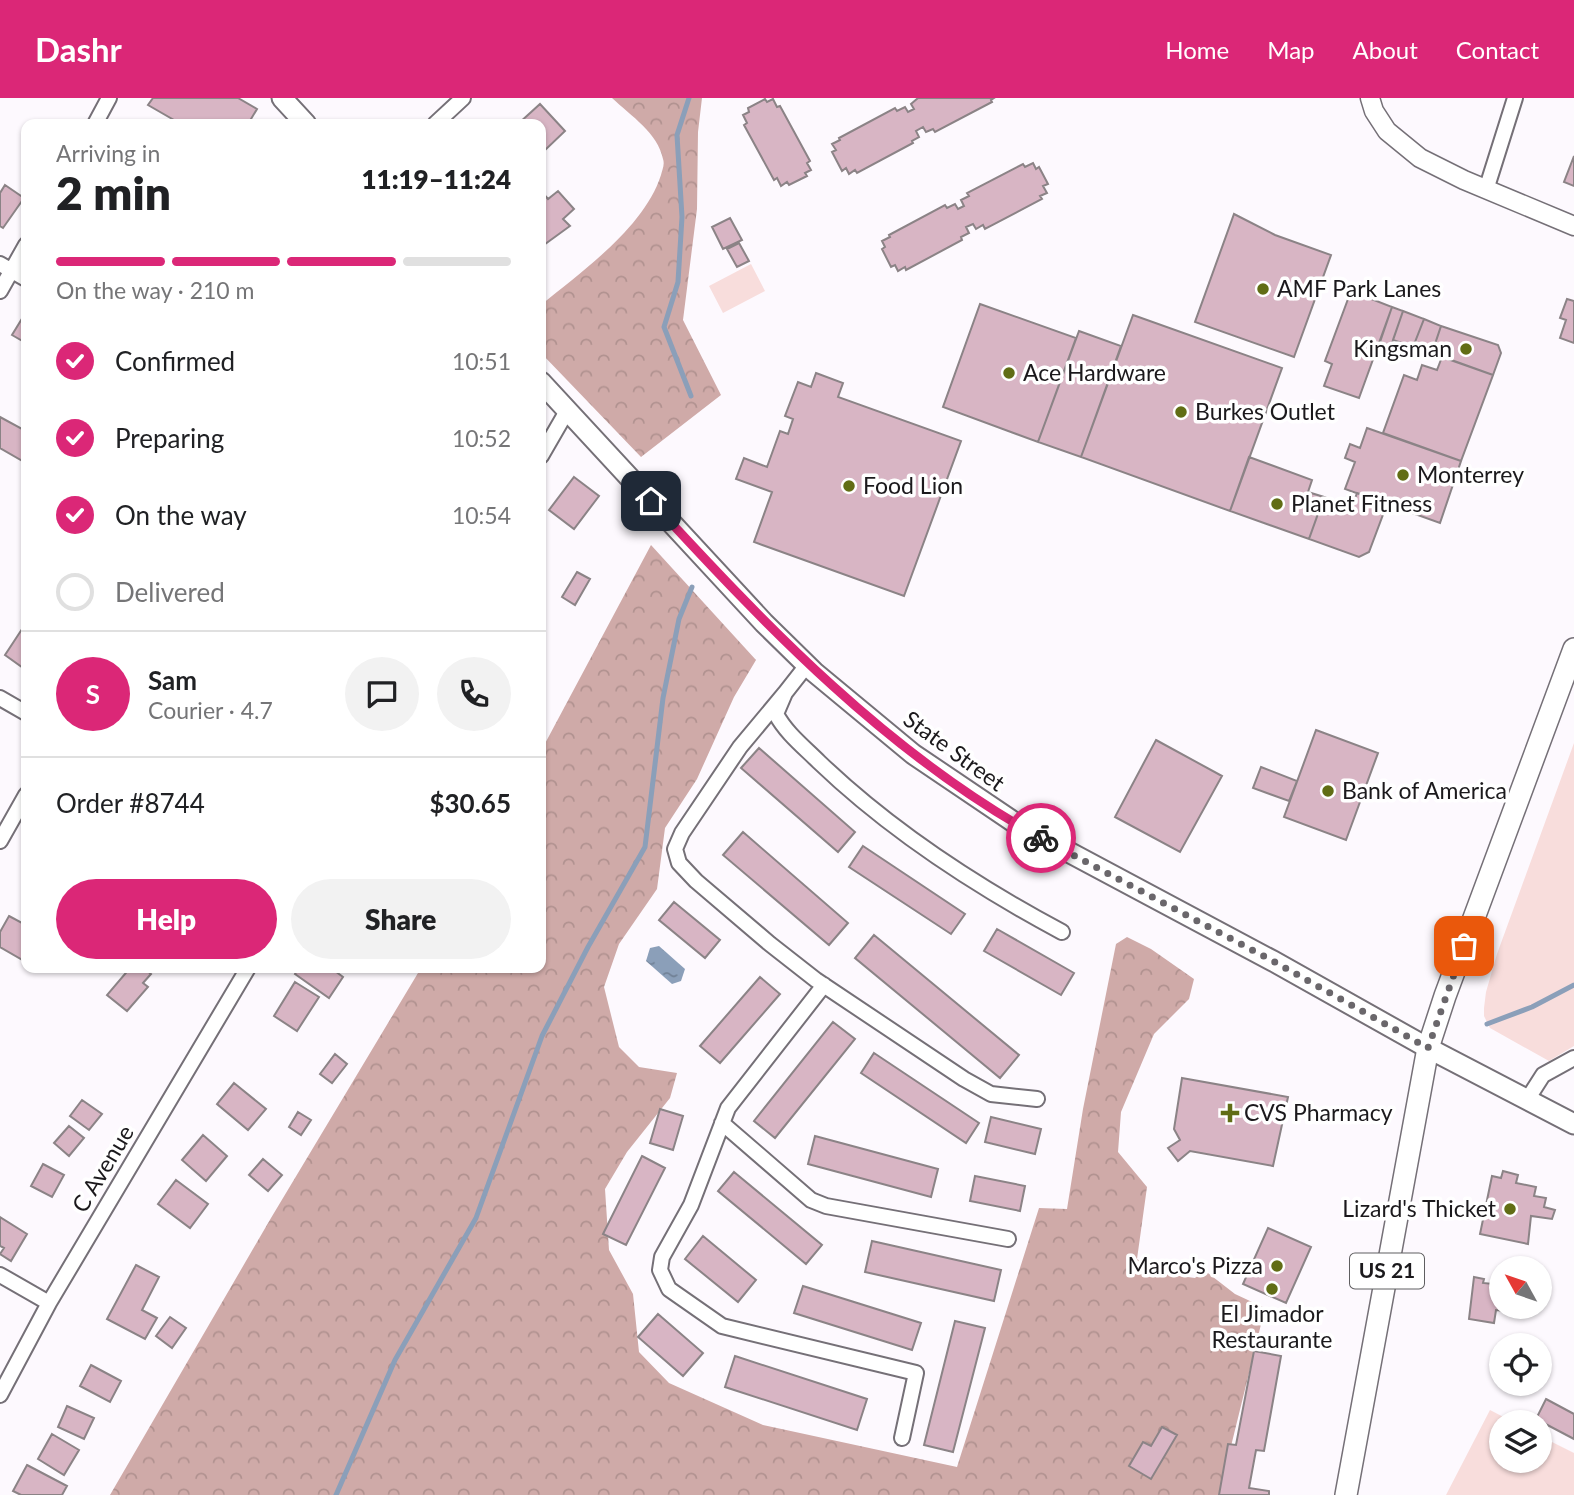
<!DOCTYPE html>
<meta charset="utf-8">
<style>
body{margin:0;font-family:Lato,sans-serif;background:#f2f2f2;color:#202124;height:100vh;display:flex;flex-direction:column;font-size:26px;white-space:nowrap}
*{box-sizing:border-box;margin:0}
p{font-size:23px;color:#757577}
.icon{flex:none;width:38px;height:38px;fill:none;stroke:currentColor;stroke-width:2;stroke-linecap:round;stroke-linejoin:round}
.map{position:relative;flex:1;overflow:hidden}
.sheet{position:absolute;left:21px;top:21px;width:525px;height:854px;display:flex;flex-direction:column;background:#fff;border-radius:14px;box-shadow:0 2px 5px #0004}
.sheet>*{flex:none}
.needle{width:46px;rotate:310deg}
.tools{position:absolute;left:1489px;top:1158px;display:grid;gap:14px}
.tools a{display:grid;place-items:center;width:63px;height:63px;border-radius:50%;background:#fff;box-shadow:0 2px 5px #0004;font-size:35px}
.pin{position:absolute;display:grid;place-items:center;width:60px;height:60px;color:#fff;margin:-30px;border-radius:14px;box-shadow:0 4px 10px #0006}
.courier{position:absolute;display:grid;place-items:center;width:70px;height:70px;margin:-35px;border:5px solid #db2777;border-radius:50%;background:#fff;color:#222;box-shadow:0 2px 9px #0007}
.headline em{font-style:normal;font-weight:800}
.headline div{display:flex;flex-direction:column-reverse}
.headline{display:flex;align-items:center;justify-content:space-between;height:119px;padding:0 35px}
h1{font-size:46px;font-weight:800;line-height:52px}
.bar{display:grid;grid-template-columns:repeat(4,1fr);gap:10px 7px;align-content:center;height:84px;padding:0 35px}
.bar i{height:9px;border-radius:5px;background:#e0e0e0}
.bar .current{background:#db2777}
.bar p{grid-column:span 4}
.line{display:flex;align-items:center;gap:18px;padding:0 35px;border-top:2px solid #e0e0e0}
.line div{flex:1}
.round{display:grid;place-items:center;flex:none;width:74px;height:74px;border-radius:37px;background:#f2f2f2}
ol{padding:0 35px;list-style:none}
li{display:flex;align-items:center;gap:21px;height:77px}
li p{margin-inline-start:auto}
li .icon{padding:7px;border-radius:50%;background:#db2777;color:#fff;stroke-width:4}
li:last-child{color:#757577}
li i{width:38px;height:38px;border:4px solid #e0e0e0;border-radius:50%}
.action{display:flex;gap:14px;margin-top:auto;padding:14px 35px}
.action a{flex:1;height:80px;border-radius:42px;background:#db2777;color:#fff;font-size:28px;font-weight:800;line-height:80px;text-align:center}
.action a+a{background:#f2f2f2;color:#202124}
header{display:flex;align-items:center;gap:42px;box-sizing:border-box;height:98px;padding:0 35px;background:#db2777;color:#fff}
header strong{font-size:33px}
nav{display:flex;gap:38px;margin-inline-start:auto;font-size:24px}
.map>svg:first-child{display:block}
.green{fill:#f8dddc}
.forest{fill:url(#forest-crowns)}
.water{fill:url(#water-ripples)}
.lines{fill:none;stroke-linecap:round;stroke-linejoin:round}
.stream{stroke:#8b9fb9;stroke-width:5}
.building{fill:#d8b5c4;stroke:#8b8386;stroke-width:2}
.minor-casing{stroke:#757077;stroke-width:18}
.tertiary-casing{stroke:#757077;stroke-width:21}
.secondary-casing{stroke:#757077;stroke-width:23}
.primary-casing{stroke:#757077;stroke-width:24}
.minor{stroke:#fff;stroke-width:14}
.tertiary{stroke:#fff;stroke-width:18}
.secondary{stroke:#fff;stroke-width:19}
.primary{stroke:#fff;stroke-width:21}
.done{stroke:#6a676b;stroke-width:7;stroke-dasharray:0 12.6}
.route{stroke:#db2777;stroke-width:9}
.poi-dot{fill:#616d15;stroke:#fff;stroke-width:2.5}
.labels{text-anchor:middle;stroke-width:7;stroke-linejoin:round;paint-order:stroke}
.shield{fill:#fff;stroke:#5f5e60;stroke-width:2}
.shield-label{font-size:21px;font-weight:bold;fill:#1b191c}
.poi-label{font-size:23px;fill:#1b191c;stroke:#fff;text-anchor:start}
.street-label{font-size:23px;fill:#1b191c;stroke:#fff}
</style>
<header>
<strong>Dashr</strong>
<nav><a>Home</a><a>Map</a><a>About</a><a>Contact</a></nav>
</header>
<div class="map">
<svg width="1574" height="1397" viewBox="0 0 1574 1397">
<defs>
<pattern id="forest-crowns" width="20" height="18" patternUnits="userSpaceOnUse" patternTransform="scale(1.75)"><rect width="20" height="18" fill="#cfaaa8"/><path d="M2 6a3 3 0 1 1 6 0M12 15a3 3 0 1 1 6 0" fill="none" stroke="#b19290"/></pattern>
<pattern id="water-ripples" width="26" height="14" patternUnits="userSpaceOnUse" patternTransform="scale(1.75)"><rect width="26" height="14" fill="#8b9fb9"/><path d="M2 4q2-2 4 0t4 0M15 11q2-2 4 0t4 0" fill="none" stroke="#718196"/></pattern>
</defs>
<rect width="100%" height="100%" fill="#fdf9fe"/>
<!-- green -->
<path class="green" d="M751,166l14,27 -42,22 -14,-27z
M1574,645v303l-25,15 -59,-33 -6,-12v-8l2,-16 11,-38z
M1490,1312l25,13h-13v38h38v-25l34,17v42h-128z"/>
<!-- forest -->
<path class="forest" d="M612,0h90l-4,34 -1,77 -14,111 38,75 -80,62 -100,-104v-48c41,-34 103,-77 120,-130 1,-5 4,-10 2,-16 -5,-26 -32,-43 -51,-61z
M651,447l105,115 -22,37 -37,82 -32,49 -8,61 -38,55 -15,43 15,60 20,20 38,6 -7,25 -43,54 -22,37 4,61 24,44 6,58 30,31 94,42 194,42 82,-259 28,1 16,-100 33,-165 11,-7 24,12 43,30 -5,20 -35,35 -33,78 -3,40 29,35 -10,72 22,14 36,5 9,-8 31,24 30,14 -46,187h-1109l161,-277 150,-250h120v-217z"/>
<!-- water -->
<path class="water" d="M659,848l26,23 -4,12 -9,3 -26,-23 4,-13z"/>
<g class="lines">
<!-- stream -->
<path class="stream" d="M689,0l-12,37 5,82 -4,65 -14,45 27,69
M1487,926l45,-17 42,-22
M336,1397l59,-135 81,-142 66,-182 46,-89 57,-100 18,-149 16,-79 13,-32"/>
</g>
<!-- building -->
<path class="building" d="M153,0h85l19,11 -9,15h-67l-33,-19z
M918,0h76l-3,2 1,2 -57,30 -2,-3 -7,3 -3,-5 -7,4 3,6 -7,4 1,2 -56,30 -2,-3 -6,4 -3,-6 -4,3 -10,-19 4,-2 -4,-6 8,-4 -1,-2 56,-30 2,3 8,-4 3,5 6,-3 -3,-5z
M765,1l2,3 6,-3 4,8 3,-1 30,55 -3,2 4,7 -6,3 2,3 -18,9 -2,-3 -6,4 -4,-8 -3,2 -30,-55 3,-2 -4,-8 6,-3 -1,-4z
M540,6l25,27 -24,23v-30h-23z
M1574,58v30l-10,-4z
M1033,65l3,6 3,-2 9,17 -5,2 4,7 -7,3 2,3 -57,30 -2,-4 -7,4 -3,-5 -7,3 3,6 -8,4 1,3 -56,30 -1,-3 -7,4 -3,-6 -4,2 -9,-18 3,-2 -3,-6 8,-4 -1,-2 56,-30 2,3 8,-4 3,5 6,-3 -3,-6 8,-4 -2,-3 56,-29 2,3z
M5,87l19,13 -21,30 -3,-2v-33z
M541,93l7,8 10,-8 16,18 -11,10 7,7 -29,21z
M1234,116l41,21 56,20 -37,102 -99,-35z
M730,120l12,22 -19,9 -11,-22z
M739,145l10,18 -12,6 -10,-18z
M1351,193l41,16 -33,91 -35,-12 8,-22 -7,-3z
M1567,201l7,2v42l-14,-5 6,-18 -6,-2z
M980,206l96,34 -38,104 -95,-35z
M1392,209l11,4 -12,35 -11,-4z
M1403,213l21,8 -11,28 -20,-7z
M26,214v31l-14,-8z
M1133,217l149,53 -52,143 -149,-54z
M1424,221l17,7 -9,27 -19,-6z
M1441,228l57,19 3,8 -8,22 -61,-22z
M1079,233l42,15 -40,111 -43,-15z
M1442,259l51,18 -32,86 -78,-28 21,-58 13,5 5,-15 15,5z
M816,275l27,10 -5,14 123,44 -57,155 -150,-54 18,-50 -36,-13 8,-21 23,9 13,-36 8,3 5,-15 -8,-3 13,-34 13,5z
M0,319l26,14v32l-26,-15z
M1367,330l94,33 -21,62 -95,-34 10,-27 -10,-4 5,-14 10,4z
M1249,359l63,23 -4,12 16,5 -15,42 -79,-28z
M574,379l25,19 -25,33 -25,-19z
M1357,395l30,11 -18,48 -10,5 -50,-18 15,-42 28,10z
M577,474l13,7 -15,26 -13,-8z
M26,525v47l-21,-15z
M1316,632l62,23 -32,87 -62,-23z
M1156,642l66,36 -42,76 -65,-35z
M759,650l96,84 -17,20 -97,-84z
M1261,669l36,14 -8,20 -36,-13z
M743,734l105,91 -19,22 -106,-90z
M863,748l102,68 -14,20 -102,-67z
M674,804l46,38 -15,18 -46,-38z
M9,818l17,9v37l-26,-15v-15z
M997,831l77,44 -13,22 -77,-44z
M874,837l145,120 -19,23 -145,-120z
M130,870h14l7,6 -8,9 5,4 -21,24 -20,-16z
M299,870h32l12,9 -14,21 -34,-24z
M760,879l20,17 -60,69 -20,-17z
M295,884l24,15 -22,34 -23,-15z
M833,924l22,17 -80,99 -21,-17z
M874,955l105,70 -13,20 -105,-70z
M335,956l12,10 -15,19 -12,-9z
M1182,980l106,19 -15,69 -83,-15 -12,10 -10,-13 12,-8 -6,-11z
M234,985l32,26 -18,21 -31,-26z
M82,1002l20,14 -13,16 -19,-14z
M660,1011l23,7 -10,34 -23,-7z
M298,1014l13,8 -10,15 -12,-8z
M991,1019l50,12 -6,25 -50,-12z
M69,1028l15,12 -15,18 -15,-13z
M203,1037l24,21 -21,25 -24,-21z
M815,1038l123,33 -7,28 -123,-33z
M642,1058l23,12 -39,77 -23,-11z
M263,1061l19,16 -14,16 -19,-16z
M43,1066l21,11 -12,22 -21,-11z
M1503,1073l15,4 -2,8 20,4 -2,9 12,2 -2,9 11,3 -3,9 -21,-3 -3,28 -48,-10 12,-58 9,2z
M734,1074l88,73 -16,19 -88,-73z
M975,1078l50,10 -5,25 -50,-10z
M176,1082l32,24 -18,24 -32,-24z
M0,1119l27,17 -16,27 -11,-7 4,-6 -4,-2z
M1268,1130l43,19 -25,56 -43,-19z
M703,1138l53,44 -18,22 -53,-43z
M872,1143l129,29 -7,31 -129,-29z
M136,1167l23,12 -17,33 15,8 -12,21 -38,-20z
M1474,1179l10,2 -1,4 19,2v22h3v4l-9,-1 -2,13 -25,-4z
M803,1188l118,37 -9,27 -118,-37z
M658,1216l45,39 -20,23 -45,-39z
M170,1219l16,11 -14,20 -16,-12z
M955,1223l30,7 -32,124 -29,-7z
M1254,1253l27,5 -17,95 -8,-1 -7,38 20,3v4h-50l9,-51 8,1z
M735,1258l132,43 -10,31 -132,-43z
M91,1267l30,16 -11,21 -30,-16z
M1546,1301l28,15v25l-38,-20z
M67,1308l27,12 -10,21 -26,-12z
M1162,1329l15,8 -26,44 -22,-13 14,-24 8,4z
M52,1336l27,16 -15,25 -26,-16z
M27,1367l40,21 -5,9h-41l-8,-4z"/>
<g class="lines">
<defs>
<path id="minor" d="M95,26l14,-26
M435,26l28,-26
M1486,92l29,-92
M0,166l26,15
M0,193l26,-46
M541,358l26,-45
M807,567l-22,28 -9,21c10,19 28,33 43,48 72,69 155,123 243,170
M785,595l-45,54 -58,86 -7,16 4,14 17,18 74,63 46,36 148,99 27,15 46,5
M0,600l26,15
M0,743l26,-46
M824,887l-96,123 -37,97 -29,52 -2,13 9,19 53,37 194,47 -14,65
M1527,1002l16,-25 31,-17
M722,1025l89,77 15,6 182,33
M0,1177l49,28
M0,1297l49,-92 199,-335"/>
<path id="tertiary" d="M1370,0l4,13 13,20 33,27 44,22 110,46"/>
<path id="secondary" d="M282,0l24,26
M541,284l223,241 50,49 99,82 105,71 255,136 155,87 146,76"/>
<path id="primary" d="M1346,1397l82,-447 17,-52 129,-347"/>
</defs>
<!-- minor casing -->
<use href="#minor" class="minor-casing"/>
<!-- tertiary casing -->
<use href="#tertiary" class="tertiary-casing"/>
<!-- secondary casing -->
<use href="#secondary" class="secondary-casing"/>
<!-- primary casing -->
<use href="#primary" class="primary-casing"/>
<!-- minor -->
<use href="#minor" class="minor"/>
<!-- tertiary -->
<use href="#tertiary" class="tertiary"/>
<!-- secondary -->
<use href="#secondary" class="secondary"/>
<!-- primary -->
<use href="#primary" class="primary"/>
</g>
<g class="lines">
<!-- done -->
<path class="done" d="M1041,740l232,123 155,87 36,-102"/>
<!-- route -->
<path class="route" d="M651,403c117,127 237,253 390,337"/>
</g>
<!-- markers -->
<g class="poi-dot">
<circle cx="1263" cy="191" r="7"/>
<circle cx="1466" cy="251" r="7"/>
<circle cx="1009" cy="275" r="7"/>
<circle cx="1181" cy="314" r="7"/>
<circle cx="1403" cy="377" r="7"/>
<circle cx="849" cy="388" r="7"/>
<circle cx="1277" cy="406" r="7"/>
<circle cx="1328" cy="693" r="7"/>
<path d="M1226.5 1004.5h7v7h7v7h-7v7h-7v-7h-7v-7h7z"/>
<circle cx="1510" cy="1111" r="7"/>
<circle cx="1277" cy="1168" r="7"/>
<circle cx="1272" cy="1191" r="7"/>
</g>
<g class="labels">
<!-- shield labels -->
<rect class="shield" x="1350" y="1155.5" width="74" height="35" rx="5"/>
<g class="shield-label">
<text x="1387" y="1180">US 21</text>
</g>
<!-- poi labels -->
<g class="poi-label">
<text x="1277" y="199">AMF Park Lanes</text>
<text x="1452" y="259" text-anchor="end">Kingsman</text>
<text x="1023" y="283">Ace Hardware</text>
<text x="1195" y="322">Burkes Outlet</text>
<text x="1417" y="385">Monterrey</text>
<text x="863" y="396">Food Lion</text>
<text x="1291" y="414">Planet Fitness</text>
<text x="1342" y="701">Bank of America</text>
<text x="1244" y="1023">CVS Pharmacy</text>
<text x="1496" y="1119" text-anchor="end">Lizard's Thicket</text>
<text x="1263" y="1176" text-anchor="end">Marco's Pizza</text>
<text x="1272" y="1224" text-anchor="middle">El Jimador<tspan x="1272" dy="26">Restaurante</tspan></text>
</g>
<!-- street labels -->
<g class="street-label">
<text transform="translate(954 653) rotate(36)" y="8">State Street</text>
<text transform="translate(103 1071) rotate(-59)" y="8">C Avenue</text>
</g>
</g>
</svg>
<div class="tools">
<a><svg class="needle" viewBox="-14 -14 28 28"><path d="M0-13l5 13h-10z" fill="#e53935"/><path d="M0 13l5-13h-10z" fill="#757577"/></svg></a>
<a><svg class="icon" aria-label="locate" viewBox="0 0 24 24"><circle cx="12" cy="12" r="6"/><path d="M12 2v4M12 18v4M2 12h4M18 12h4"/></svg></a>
<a><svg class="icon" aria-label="layers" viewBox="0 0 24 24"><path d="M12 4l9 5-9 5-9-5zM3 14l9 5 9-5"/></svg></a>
</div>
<div class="pin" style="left:1464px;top:848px;background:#ea580c"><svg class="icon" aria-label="bag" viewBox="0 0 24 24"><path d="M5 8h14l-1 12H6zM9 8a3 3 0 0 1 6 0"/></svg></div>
<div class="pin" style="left:651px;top:403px;background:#1f2937"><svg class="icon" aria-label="home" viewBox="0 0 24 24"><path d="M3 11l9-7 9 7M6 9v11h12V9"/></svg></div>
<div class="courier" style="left:1041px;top:740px"><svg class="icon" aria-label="bike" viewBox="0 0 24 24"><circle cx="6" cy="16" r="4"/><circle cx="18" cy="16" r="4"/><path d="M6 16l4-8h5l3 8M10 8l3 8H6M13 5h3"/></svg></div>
<section class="sheet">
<div class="headline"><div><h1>2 min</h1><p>Arriving in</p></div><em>11:19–11:24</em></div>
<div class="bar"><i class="current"></i><i class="current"></i><i class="current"></i><i></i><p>On the way · 210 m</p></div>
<ol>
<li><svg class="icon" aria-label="check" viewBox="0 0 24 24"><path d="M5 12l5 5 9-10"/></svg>Confirmed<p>10:51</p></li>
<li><svg class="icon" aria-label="check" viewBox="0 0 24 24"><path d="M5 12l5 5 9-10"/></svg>Preparing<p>10:52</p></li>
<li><svg class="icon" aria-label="check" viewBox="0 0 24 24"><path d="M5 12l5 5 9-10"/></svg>On the way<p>10:54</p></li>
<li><i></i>Delivered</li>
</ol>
<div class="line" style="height:126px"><b class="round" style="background:#db2777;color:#fff">S</b><div><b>Sam</b><p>Courier · 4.7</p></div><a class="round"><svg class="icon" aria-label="chat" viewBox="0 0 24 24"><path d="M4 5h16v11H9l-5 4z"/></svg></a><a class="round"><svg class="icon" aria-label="phone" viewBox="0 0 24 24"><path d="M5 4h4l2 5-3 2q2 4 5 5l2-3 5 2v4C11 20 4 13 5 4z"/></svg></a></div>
<div class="line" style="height:91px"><div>Order #8744</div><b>$30.65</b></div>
<div class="action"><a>Help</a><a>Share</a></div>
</section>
</div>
